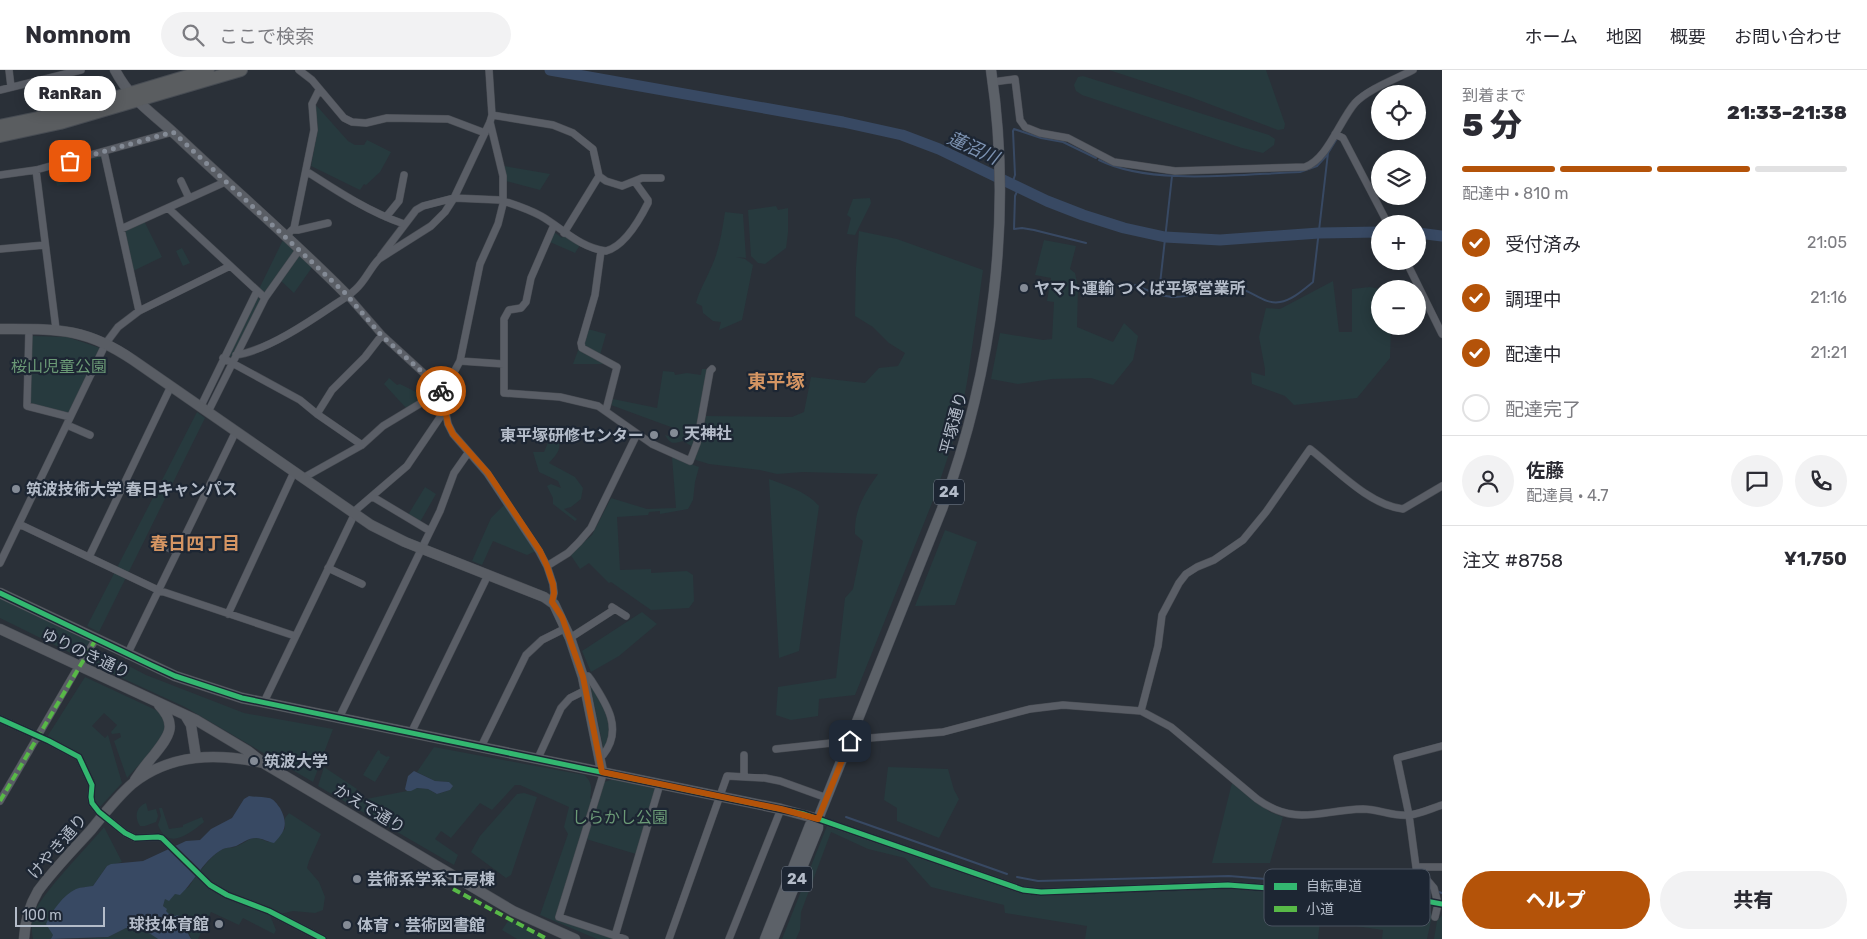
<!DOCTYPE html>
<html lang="ja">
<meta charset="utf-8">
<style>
body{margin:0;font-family:Rubik,"Noto Sans JP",sans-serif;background:#f2f2f3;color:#2b2b33;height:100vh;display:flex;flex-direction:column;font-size:19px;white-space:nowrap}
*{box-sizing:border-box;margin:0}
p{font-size:16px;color:#7c7c81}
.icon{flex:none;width:28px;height:28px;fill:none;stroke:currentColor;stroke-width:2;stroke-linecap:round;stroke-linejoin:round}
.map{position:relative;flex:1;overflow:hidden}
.panel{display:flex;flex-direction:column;background:#fff;width:425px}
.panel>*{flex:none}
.buttons{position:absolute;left:1371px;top:15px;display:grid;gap:10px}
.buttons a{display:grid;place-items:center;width:55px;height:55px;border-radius:50%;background:#fff;box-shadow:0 2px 12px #0003;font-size:25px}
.scale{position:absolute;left:15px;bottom:12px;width:90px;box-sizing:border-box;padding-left:5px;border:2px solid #b4bcc9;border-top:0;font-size:14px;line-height:18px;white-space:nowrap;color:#b4bcc9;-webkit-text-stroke:4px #1d2633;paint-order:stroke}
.pin{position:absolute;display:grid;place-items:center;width:42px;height:42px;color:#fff;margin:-21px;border-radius:10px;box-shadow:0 2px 8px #0006}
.courier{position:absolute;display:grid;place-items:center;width:50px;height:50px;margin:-25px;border:4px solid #b45309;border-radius:50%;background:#fff;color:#222;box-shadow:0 1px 6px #0007}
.bubble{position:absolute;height:35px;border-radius:18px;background:#fff;box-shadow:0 2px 12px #0003;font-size:16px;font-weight:800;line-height:35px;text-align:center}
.headline em{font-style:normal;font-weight:800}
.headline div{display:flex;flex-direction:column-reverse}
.headline{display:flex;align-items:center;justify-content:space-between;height:85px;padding:0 20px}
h1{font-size:32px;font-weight:800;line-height:38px}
.bar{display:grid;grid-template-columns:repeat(4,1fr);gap:8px 5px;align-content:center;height:60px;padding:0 20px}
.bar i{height:6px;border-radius:4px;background:#e1e1e2}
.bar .selected{background:#b45309}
.bar p{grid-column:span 4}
.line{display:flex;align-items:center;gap:12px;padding:0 20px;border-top:1px solid #e1e1e2}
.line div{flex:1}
.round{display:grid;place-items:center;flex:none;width:52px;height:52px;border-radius:26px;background:#f2f2f3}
ol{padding:0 20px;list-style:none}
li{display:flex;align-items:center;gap:15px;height:55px}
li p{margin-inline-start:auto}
li .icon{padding:5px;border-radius:50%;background:#b45309;color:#fff;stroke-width:4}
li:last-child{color:#7c7c81}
li i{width:28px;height:28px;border:2px solid #e1e1e2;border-radius:50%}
.action{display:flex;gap:10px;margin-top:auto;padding:10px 20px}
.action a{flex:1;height:58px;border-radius:30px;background:#b45309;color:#fff;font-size:20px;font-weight:800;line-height:58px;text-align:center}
.action a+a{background:#f2f2f3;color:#2b2b33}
header{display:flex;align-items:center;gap:30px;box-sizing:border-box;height:70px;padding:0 25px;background:#fff;border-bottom:1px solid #e1e1e2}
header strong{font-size:24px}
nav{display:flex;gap:28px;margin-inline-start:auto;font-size:18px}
.search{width:350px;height:45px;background:#f2f2f3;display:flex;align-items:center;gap:12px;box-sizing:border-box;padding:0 18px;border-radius:28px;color:#7c7c81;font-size:19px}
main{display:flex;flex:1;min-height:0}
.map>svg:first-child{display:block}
.green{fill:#273a3e}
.water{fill:#384963}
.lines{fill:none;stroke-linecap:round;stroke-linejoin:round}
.stream{stroke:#384963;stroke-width:2}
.river{stroke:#384963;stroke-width:11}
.street-casing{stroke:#484c53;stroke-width:8}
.secondary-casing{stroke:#484c53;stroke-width:11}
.primary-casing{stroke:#484c55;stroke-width:11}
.highway-casing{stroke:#474c53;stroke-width:14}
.street{stroke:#5a5e66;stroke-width:7}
.secondary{stroke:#595d64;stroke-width:10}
.primary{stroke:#5c6168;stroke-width:10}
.highway{stroke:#5a5d60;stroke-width:12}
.quiet{stroke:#58b947;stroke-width:4;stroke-dasharray:8 4;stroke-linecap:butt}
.cycleway-casing{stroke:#1d2633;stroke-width:8}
.cycleway{stroke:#33b770;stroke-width:5}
.done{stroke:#848b96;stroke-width:5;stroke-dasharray:0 9}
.route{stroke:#b45309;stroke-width:6}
.poi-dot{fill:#848b96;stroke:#1d2633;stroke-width:2}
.labels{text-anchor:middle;stroke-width:4.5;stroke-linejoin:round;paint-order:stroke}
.shield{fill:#1d2633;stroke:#878f9c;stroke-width:1}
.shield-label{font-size:15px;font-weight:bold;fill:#b4bcc9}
.poi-label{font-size:16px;font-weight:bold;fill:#b4bcc9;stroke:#1d2633;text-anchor:start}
.park-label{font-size:16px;fill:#6b9a76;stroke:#1d2633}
.street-label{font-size:16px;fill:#b4bcc9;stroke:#1d2633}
.water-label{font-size:18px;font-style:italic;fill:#7c92b1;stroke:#1d2633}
.neighbourhood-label{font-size:18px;font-weight:bold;fill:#d59563;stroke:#1d2633}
.quarter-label{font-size:19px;font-weight:bold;fill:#d59563;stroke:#1d2633}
.key{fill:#1d2633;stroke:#4a5360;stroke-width:1}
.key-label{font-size:14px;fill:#b4bcc9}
</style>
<header>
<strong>Nomnom</strong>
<div class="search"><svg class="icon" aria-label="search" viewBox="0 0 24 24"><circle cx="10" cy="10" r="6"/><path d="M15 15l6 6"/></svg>ここで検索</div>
<nav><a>ホーム</a><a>地図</a><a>概要</a><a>お問い合わせ</a></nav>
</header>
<main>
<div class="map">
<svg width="1442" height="869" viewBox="0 0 1442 869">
<rect width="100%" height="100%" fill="#2a3038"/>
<!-- green -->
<path class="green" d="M1109,0h157l19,54 -1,5 -6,1 -90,-34z
M1083,6l186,59 6,4 -1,6 -11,8 -21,-5 -160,-53 -6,-4 -2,-6 4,-8z
M315,34l33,37 7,4h9l3,-5 24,12 -11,20 -14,13 -2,-1 -4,6 -49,-24 7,-37z
M99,86l3,2 -37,8 4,17 -12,3 -4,-17z
M504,96l46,8 -10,16 -34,-9z
M870,128l1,5 -16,32 -8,-1 4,-16 -4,-3 6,-16z
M776,136l2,4 10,-2v24l-2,16 -21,16 -7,-1 -7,-7 -3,-46z
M725,142l18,2 3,44 -10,-1 9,2 8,6 -11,55 -23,10 2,-8 -8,-1 -10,-8 -1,-7 -6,-3c3,-12 9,-21 14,-33 9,-18 12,-38 15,-58z
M144,151l18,36 -29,14 -8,-38 2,-4z
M859,161l38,8 86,31 -15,106 -6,34 -10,35 -18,53 -79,197 -36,4 -1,17 -27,4 -15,-5 2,-28 58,-9 9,-80 8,-9 10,-48 -8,-7c-1,-25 10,-41 23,-60l-75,-2 -26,2 -17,-4 -51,-6 -16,-5 8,-18 5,-25 86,1 12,-5 7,-35 54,6 14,-15 19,-2 7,-13 -16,-10 -16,-16 -18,-11 1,-49z
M554,162l8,6 2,-3 16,10 -5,8 -25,-11z
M283,170l11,8v4l-27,40 -4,1 -4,-4z
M1044,170l32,6 -6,23 5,4 3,14 -1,40 36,15 11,-19 14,13 -5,24 -20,25 -22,-7 -39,1 -34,5 -27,-5 9,-46 43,7 9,-1 2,-37 -7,-1 4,-23 -16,-3z
M182,178l8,15 -7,3 -7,-15z
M297,186h4l12,10 -19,27 -13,-12z
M1333,211l6,51h13v-43l18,-2 10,2v37h11l-1,32 -33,40 -63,7 -9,-9 -33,-12 -1,-12 14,4v-7l-6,-32 7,-29 14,1z
M258,227l3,4 -30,56 -2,-2z
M588,259l18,5 -6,21 -16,-8v-4z
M31,266l36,1 33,11 -30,63 -3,2 -37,-9z
M579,278l26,16h-32z
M702,299h6l-15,78 -10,-6c-10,3 -13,3 -18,-6l11,3 3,-8 -68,-25 2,-6 44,9 6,-37 11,1 1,3 12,-2 14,2z
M389,308l8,7 3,-1 26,13 -19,12 -23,-25z
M197,342l8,6 -106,214 -12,-6z
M550,368l9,2c2,11 -3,15 -10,23l26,14 8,11 -2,11 -10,8 -7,2 13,10 -2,2 -22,-17v-6l-6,-12 4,-2 10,4 -3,-7 -19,-9 -6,-20h11z
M672,387l27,10 -4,15 -2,18 -5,9 -28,5v-3l-11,1 -1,3 -31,2 3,53 31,-1v4l36,-2 6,4 1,26 -5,7 -38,2 -40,-28 -2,1 -20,-20 -9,6 -10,-15 22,-19 19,-37 36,11 29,-1z
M769,409c18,7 37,12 50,27l-20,145 -20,7z
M425,417l11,7 -16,28 -12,-7z
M505,434l31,47 -9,4 -34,-14 -11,24 -10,-4 19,-43z
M945,460l32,12 -22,63 -40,1z
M0,527l90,43 1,3 -8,16 -83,-41z
M642,542l15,12 -38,32 -28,16 -9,-21z
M102,582l44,23 98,38 89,16 -20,53 -128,-75 -100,-46 3,-5z
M85,607l73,34c3,5 8,11 7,18 -1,13 -29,38 -38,49l-13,-37 7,-4 -1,-4 -8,1 -1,-2 6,-7 -13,-12 -12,13 13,12 3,-3 14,48 -23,25 -3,-3 -9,-38 -40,-30z
M589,610l18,28 4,23 -7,20z
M434,677l150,28c8,6 8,14 6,23l2,2 -35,118 60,21h-20l-57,-24 28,-81 -4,-7 5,-20 -49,-22h-5l-23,25 -12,-7 -29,35 -10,-7 -6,8 23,16 -4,10 -136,-79 6,-19 33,22 -4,5 8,6 46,-9 9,-3 12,1 9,5 13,-4 -1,-8 -14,-1 -18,-9z
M378,680l2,1v2l7,4 1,-1 2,1 -15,25 -12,-7z
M888,697l60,2 6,21 5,9 -20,39 -42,-17v-13l-13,-8z
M618,708l36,8 2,3 -20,65 -50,-15 18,-57z
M1232,713l38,29 13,5 -13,46h-58z
M524,723l13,4 -26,78 -5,3 -35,-26 9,-16 37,-42z
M146,733l2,8 8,-2 2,7 -2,6 -11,4h-5c-6,-9 -4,-19 6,-23z
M159,738h3l7,21 14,-2v-2l19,-8 2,5c-15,12 -36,29 -46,3l3,-9z
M289,743l32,21 -12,27 -2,7 12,14 6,15 -2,13 -8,3 -22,-2 -13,3 -42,-19 -11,-3 -14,-8 -13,-13c7,-8 14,-18 23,-22 4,-2 8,-1 12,-2 15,-6 16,-14 33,-5l17,-13v-11z
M827,756l212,70 196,-7 174,13 19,4 4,10 -5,23h-45l1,-9 -63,-9 -2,18h-233l2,-13 -82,-13 -1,-8 -73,-18 -26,-29 -37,-9 -37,-17 -30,80 -1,18 -4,9h-14z
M104,757l18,35 -15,4 -14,20 -13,2 -29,51h-18c-1,-6 -2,-14 -1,-20 4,-21 57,-73 72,-92z
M196,805l21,17 52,21 7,17 -2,4 -31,-16 -4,7 -28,-13 -13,27h-7l-1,-4 -25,-24 -2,-5 2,-7 24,-12z
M1442,845v24h-8l3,-18z
M510,848l36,20 1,1h-30l-15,-9z
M126,858l20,2 12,9h-73l23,-2z"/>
<!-- water -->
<path class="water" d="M414,701l21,10 14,1 4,4 -3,4 -13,4 -9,-5 -11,-1 -6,3h-4l-2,-2 3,-13z
M249,726c7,1 14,1 20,2 5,1 8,6 11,10 8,15 6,23 -6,35 -6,-1 -12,-5 -18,-5 -8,0 -12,4 -18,7 -5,3 -11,2 -15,4 -19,10 -28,32 -43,46l-5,-1 -6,7 -4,-2 -2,7 4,3 -1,2 6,6 6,-2 13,24h-33l-12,-8 -20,-3 -18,9 -57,2 2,-4 -7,-11c6,-13 17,-29 30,-35 5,-2 11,-2 17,-3l14,-20 4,-2 32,-3 43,-20 14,-1 11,-11 21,-11 12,-19z"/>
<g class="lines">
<!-- stream -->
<path class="stream" d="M1099,90c52,26 143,14 201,12l17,-6 10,-11
M1012,114l3,-9 -2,-44 1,-2 27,9 22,4 33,16
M1019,117l-4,9 -1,33 8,-1 12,2 52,13
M1135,215c11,5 28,12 40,12 21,0 41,-11 62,-9 15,2 27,17 43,14 12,-2 23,-12 33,-20l15,-129 8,-13
M1159,223l13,-117
M846,747l161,57
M1017,807l21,4 191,-5 199,16
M1439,822l3,1"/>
<!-- river -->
<path class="river" d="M550,0l293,52 59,13 37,14 108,52 36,14 41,13 41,9 55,3 99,-7 61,-1
M1418,163l24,3"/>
<defs>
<path id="street" d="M9,0l2,17
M299,0l13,10 32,38 8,4 14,1 21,-5 61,1 37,14
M993,12l22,-3 5,41 5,7 15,6 28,5 46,24 61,9 130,-4c22,-7 35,-47 50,-64 13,-14 41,-24 58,-33
M0,20l81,-20
M492,45l61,10 20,8 20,16 6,27 -35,57
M1335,64l8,4 45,86
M104,82l35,159
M36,100l20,159
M306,101c31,20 63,41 98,53
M0,105l36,-5 137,-38
M599,106l7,5 16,5 20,-8h19
M181,111l8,17
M168,138l97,90
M386,147l13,-16 5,-26
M554,155l-23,53 -5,24 -5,6 -12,2 -5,9v74l56,4 38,9 54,38 38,17 7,-18 13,-72 2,-2
M121,159l104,-47
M293,160h5l30,-7
M285,167l9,-9 20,-98 -2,-26 7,-14
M0,179l45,-4
M601,181l-6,44 -14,48 1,5 35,19 -11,43
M381,186l35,-46 7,-4 31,-8 46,2c13,4 28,9 41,16 21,12 39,32 65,35 19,-5 34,-32 42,-48v-3l-13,-18
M1406,191l36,73
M348,226l34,39 59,54 7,35 5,10 34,39 52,78 8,15 6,18 1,9 -2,9
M29,259l-2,77 43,11
M236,285c30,-4 73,-33 98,-50 8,-5 16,-10 22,-16 10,-9 14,-21 23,-30l52,-33 14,-14 9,-14 36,-76 2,-7 -3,-45
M223,288l77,42 17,14 45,31
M460,291l44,3
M441,319l12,-15 7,-13 20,-97 18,-40 5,-20v-28l-13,-54
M201,336l56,-115
M208,342l57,-114 34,-48
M317,344l15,-24 33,-33 17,-22
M67,355l23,10
M303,408l59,-33 21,-19 58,-35
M373,427l57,34
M19,454l139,66 137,46
M162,475l15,7
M89,487l82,-171
M0,493l106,-220 12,-16 21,-16 91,-45
M547,496l21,-13 11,-11 12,-14 46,-94
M328,498l34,16
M612,537l14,9
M228,544l66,-142
M570,568l45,-29
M127,585l109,-224
M83,590l13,-21
M583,607l5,-1 3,4c15,23 33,49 12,75l-4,1
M264,632l93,-193 50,-43 38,-56
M1141,641l17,-65 4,-31 17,-32 7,-9 11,-7 17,-7 29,-20 23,-28 44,-63c27,21 59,56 93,60l39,-23
M339,648l101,-207 14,-38 14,-20
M0,649l49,22 30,16 13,28 -1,12 1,6 7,9 26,21 10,5 23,-1 4,1 48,47 17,10 42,16 54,28
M411,663l77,-158
M853,664l17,4 73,-6 87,-23 33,-4 78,6 30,16 86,72c39,28 63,11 106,10 15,0 31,8 46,6 11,-1 23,-7 33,-10
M481,677l45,-92 16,-15 24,-12
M776,679l74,-8
M744,685v21
M538,688l23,-50 9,-10 16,-8
M602,701v7l-43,139 66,22
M0,731l75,-129
M818,749l205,71 18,2 187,-7 182,13 32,6
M1416,797h26
M1435,847l3,-13 -4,-16 -18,-21 -7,-52 -12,-57 45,-12
M615,866l45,-152
M669,869l58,-163 38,2 15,3 47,17
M729,869l52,-130"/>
<path id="secondary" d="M115,0c16,31 38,43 62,66 57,54 116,104 171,160
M0,259c56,0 85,-2 133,31l238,165 34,17 139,55 10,7 16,34 13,39 19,94
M0,523l175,83 67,22 539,111 37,10
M0,559l196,91 52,31 14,11
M185,645l6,10 5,32
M135,710c6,-9 12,-17 19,-25 15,-19 24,-30 5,-50
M24,869c1,-18 5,-33 14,-48 16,-22 35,-41 53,-61 13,-16 26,-33 41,-46 39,-31 85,-31 131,-21l250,148 62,28"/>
<path id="primary" d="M765,869l45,-114 8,-6
M773,869l45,-111v-9l124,-310c51,-139 71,-292 49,-439"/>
<path id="highway" d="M0,56l67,-14 141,-42
M0,66l60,-13 181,-53"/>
</defs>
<!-- street casing -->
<use href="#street" class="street-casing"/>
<!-- secondary casing -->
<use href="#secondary" class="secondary-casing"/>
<!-- primary casing -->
<use href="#primary" class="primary-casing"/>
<!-- highway casing -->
<use href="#highway" class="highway-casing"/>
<!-- street -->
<use href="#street" class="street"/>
<!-- secondary -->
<use href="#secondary" class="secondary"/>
<!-- primary -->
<use href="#primary" class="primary"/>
<!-- highway -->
<use href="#highway" class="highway"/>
<!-- quiet -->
<path class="quiet" d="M0,731l96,-162
M453,819l94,50"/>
<defs>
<path id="cycleway" d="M0,523l151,72 24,11 67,22 562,116 219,76 18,2 187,-7 182,13 32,6
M0,649l49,22 30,16 13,28 -1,12 1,6 7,9 26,21 10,5 23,-1 4,1 48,47 17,10 42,16 54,28"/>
</defs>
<!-- cycleway casing -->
<use href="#cycleway" class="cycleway-casing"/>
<!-- cycleway -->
<use href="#cycleway" class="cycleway"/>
</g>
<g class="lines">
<!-- done -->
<path class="done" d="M70,91l103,-29 172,161 37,43 56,50 3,5"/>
<!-- route -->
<path class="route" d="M441,321l7,33 5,10 35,39 52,78 7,15 6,18 1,9 -2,9 10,15 21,60 19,95 179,37 37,10 32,-78"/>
</g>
<!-- markers -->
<g class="poi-dot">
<circle cx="1024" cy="218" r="5"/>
<circle cx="674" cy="363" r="5"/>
<circle cx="654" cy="365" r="5"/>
<circle cx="16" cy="419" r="5"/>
<circle cx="254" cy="691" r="5"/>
<circle cx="357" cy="809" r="5"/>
<circle cx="219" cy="854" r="5"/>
<circle cx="347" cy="855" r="5"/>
</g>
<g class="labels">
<!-- shield labels -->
<g class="shield">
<rect x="934" y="409.5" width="30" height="25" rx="4"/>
<rect x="782" y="796.5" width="30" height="25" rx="4"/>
</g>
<g class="shield-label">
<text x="949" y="427">24</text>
<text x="797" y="814">24</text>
</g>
<!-- poi labels -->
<g class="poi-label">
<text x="1034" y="224">ヤマト運輸 つくば平塚営業所</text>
<text x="684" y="369">天神社</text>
<text x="644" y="371" text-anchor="end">東平塚研修センター</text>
<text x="26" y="425">筑波技術大学 春日キャンパス</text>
<text x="264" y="697">筑波大学</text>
<text x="367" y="815">芸術系学系工房棟</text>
<text x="209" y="860" text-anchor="end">球技体育館</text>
<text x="357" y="861">体育・芸術図書館</text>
</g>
<!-- park labels -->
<g class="park-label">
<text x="59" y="302">桜山児童公園</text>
<text x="620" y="753">しらかし公園</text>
</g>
<!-- street labels -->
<g class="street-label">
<text transform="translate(953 353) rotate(-75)" y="6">平塚通り</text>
<text transform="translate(86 583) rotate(25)" y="6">ゆりのき通り</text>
<text transform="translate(370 738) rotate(31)" y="6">かえで通り</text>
<text transform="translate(57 776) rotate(-49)" y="6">けやき通り</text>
</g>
<!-- water labels -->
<g class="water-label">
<text transform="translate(973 78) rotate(24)" y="6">蓮沼川</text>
</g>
<!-- neighbourhood labels -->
<g class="neighbourhood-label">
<text x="195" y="480">春日四丁目</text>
</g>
<!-- quarter labels -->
<g class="quarter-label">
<text x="776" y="318">東平塚</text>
</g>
</g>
<!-- legend -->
<rect x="1264" y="799" width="166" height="57" rx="8" class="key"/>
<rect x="1274" y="813" width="23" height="7" fill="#33b770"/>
<rect x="1274" y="836" width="23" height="6" fill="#58b947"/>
<g class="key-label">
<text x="1306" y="821">自転車道</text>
<text x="1306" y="844">小道</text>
</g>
</svg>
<div class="buttons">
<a><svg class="icon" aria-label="locate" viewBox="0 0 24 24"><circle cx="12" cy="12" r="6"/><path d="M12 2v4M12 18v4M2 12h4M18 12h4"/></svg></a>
<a><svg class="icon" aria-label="layers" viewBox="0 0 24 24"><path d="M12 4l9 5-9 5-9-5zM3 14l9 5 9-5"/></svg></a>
<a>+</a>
<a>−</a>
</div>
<div class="scale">100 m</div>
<div class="pin" style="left:70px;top:91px;background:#ea580c"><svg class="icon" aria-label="bag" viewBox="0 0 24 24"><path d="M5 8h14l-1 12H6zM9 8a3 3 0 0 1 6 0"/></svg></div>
<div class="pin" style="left:850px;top:671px;background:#1f2937"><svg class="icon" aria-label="home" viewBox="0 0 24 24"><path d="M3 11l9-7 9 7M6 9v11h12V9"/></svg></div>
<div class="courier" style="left:441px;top:321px"><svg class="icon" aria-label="bike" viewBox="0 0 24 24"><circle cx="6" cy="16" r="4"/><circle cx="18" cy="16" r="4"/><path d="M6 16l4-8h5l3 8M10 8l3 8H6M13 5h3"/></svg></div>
<div class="bubble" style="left:24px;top:6px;width:92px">RanRan</div>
</div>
<section class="panel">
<div class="headline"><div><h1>5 分</h1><p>到着まで</p></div><em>21:33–21:38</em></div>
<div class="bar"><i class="selected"></i><i class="selected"></i><i class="selected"></i><i></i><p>配達中 · 810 m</p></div>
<ol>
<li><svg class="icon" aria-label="check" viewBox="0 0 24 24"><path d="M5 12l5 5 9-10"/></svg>受付済み<p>21:05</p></li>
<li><svg class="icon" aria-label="check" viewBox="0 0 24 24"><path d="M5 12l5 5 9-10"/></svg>調理中<p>21:16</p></li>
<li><svg class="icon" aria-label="check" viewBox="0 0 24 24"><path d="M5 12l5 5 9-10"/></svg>配達中<p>21:21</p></li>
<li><i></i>配達完了</li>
</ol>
<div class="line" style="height:90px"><a class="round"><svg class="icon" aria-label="person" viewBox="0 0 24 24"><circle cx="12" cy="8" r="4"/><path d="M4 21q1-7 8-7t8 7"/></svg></a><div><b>佐藤</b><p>配達員 · 4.7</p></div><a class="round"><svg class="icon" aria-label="chat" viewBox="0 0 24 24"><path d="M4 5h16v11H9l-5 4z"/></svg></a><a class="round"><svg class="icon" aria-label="phone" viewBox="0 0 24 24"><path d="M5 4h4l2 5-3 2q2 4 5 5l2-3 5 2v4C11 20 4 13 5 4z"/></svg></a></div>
<div class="line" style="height:65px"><div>注文 #8758</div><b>¥1,750</b></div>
<div class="action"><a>ヘルプ</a><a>共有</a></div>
</section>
</main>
